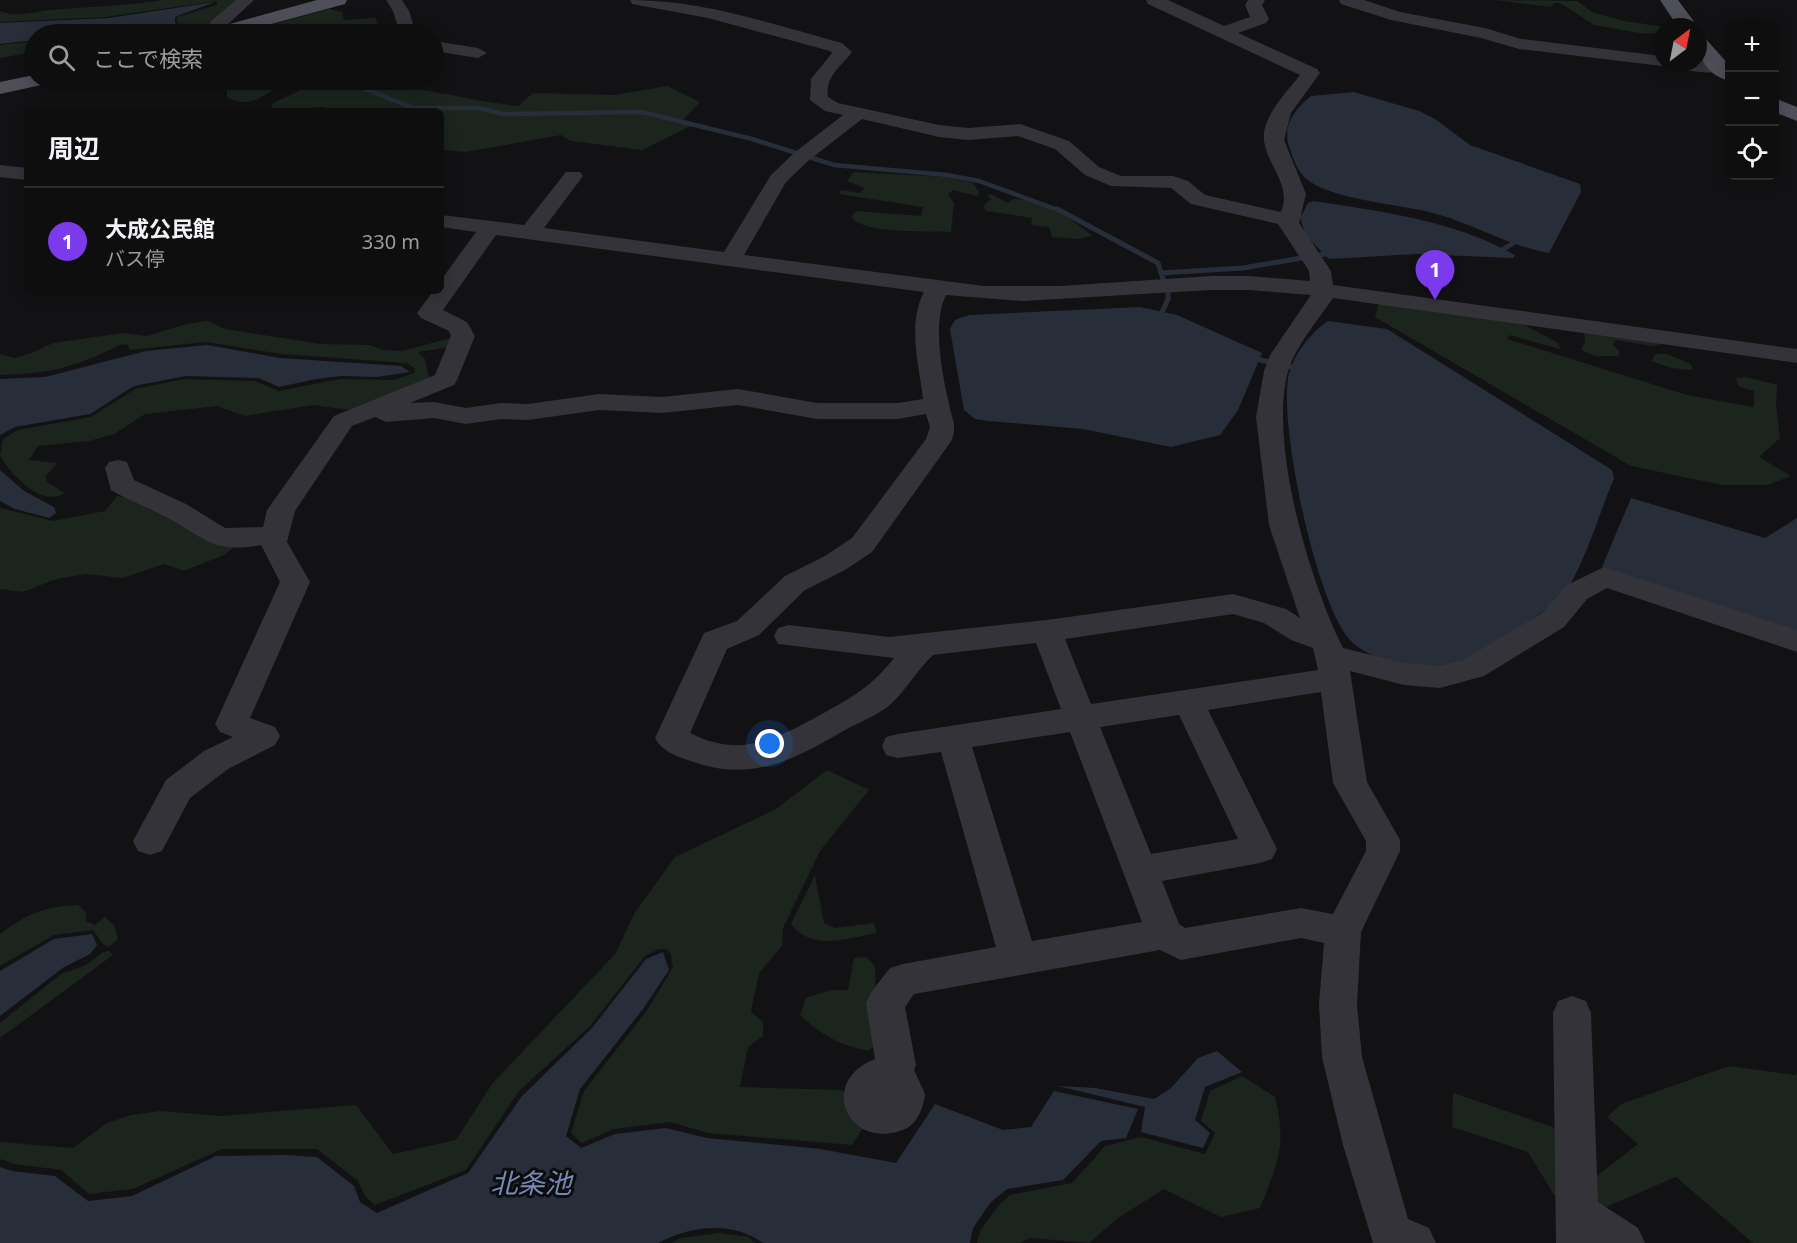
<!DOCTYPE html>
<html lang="ja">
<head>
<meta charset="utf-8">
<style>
	body { margin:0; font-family:"Noto Sans","Noto Sans JP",sans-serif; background:#1c1c1d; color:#f1f3f6 }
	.controls { position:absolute; right:18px; top:18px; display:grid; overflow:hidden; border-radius:9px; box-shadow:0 3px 15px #0003 }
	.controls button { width:54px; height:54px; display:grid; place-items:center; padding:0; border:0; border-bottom:2px solid #2e2e2f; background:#0e0e0f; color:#f1f3f6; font:30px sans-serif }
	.compass { position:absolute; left:1653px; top:18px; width:54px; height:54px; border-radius:50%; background:#0e0e0f; box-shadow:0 3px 15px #0003; rotate:32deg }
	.you { position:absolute; left:770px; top:744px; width:21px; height:21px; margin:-15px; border:4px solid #fff; border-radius:50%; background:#1a73e8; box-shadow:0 0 0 9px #1a73e833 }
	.badge { display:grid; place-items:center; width:39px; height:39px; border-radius:50%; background:#7c3aed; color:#fff; font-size:20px; font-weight:700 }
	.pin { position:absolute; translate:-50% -50px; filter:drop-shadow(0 2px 3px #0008) }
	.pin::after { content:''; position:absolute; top:32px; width:21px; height:18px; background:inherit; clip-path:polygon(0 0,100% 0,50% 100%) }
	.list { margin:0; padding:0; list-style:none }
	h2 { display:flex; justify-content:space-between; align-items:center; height:78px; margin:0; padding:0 24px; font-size:26px }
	h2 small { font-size:20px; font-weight:400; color:#9b9c9e }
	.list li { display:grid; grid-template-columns:39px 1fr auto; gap:18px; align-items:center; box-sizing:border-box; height:108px; padding:0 24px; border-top:2px solid #2e2e2f }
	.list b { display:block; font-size:22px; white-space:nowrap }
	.list p { margin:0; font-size:20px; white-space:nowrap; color:#9b9c9e }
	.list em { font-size:20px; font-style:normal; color:#9b9c9e }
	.icon { flex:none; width:33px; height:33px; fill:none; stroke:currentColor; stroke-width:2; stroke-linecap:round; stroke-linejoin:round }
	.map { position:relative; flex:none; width:1797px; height:1243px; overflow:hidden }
	.search { position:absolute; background:#0e0e0f; box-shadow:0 3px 15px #0003; left:24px; top:24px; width:420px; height:66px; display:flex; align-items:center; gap:15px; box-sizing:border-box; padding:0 21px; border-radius:33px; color:#9b9c9e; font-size:22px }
	.panel { position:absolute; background:#0e0e0f; box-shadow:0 3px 15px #0003; left:24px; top:108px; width:420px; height:186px; border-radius:9px }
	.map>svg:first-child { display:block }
	.green { fill:#1c241e }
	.water { fill:#272e39 }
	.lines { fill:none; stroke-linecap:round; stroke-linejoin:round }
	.stream-far1 { stroke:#272e39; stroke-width:4.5 }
	.stream { stroke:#272e39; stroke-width:5 }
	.minor { fill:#333339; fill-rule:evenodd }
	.major { fill:#4e4f59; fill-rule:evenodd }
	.labels { text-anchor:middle; stroke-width:6; stroke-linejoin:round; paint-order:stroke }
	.near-water-label { font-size:27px; font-style:italic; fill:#758bb5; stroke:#0d0d0f }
</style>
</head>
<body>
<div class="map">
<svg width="1797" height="1243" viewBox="0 0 1797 1243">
	<rect width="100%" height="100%" fill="#121214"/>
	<path class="green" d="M163,0h77c-21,20 -27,34 -58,34l4,-8 -9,-3v-6l40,-12v-4l-111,16 -106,5v-11c18,7 32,1 50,-1 38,-3 75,-4 113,-10z
		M1495,0l82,1 15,11 32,9 41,6h-3v7l-23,-1 -45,-8 -34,-22h-6l-3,4z
		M329,9l13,3 2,8 31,-2 7,15 -82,1 1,-4 -63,4z
		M34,41v11l-34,6v-13z
		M223,80h92l23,6 -4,-6c61,0 122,19 184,26l15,-13 82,2 52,-9 33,16 -20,21 11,3 -49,24 -71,-9 -10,-6 -95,17 -25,-2v-39h-97l-23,-4 -51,4 3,-8 26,-12v-5c-28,-5 -32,15 -53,16 -6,1 -14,-3 -19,-4v-16z
		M853,172l93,5 27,6 6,9 -2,4 -24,-6 -5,4 6,9 -3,29c-21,-1 -89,2 -100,-15l5,-6 65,5 2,-9 -84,-13 2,-4 19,3 5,-5 -18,-7z
		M991,194l17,9 5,-4c26,0 60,19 79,37l-15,3 -25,-2 -3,-10 -18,-2 1,-7 -46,-7 -3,-5 8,-7 -4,-3z
		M1379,303l140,19 39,21 2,6 -51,-14 -2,4 180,56 67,12v-16l-16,-5 -2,-8 10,-1 31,8 -1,21 4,32 -21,19 32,19 -23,9h-46l-91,-19 -256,-149z
		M207,321l18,8 95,15 50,1 13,5 19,1 52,-14 -5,10 -31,5 7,7 4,20 -80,31 -36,-5 -68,11 -28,-10 -72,8 -31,20 -25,7 -51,5 -9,14 28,3 -11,13 1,6 18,11c-24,15 -54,-18 -65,-38l3,-16 15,-9 73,-13 44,-28 49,-10 71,2 24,10 61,-12 54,1 20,-7 1,-4 -8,-6 -126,-9 -75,-12 -76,8 -3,-6 -7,1c-47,23 -68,28 -120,30v-21l15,4 17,-5 21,-10 70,-10 24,3 39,-12z
		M1584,330l85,12 -16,4 -38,-6 -2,5 7,7 -2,4h-23l-14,-6 4,-8z
		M1655,354h12l24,10 2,6 -22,-2 -19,-7z
		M117,496l30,7 87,44 -10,8 -40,16 -20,-7 -41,14 -37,-4 -30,5 -33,13 -23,-3v-81l53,13 52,-10z
		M827,770l42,20 -49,61 -37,77 -1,18 -23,27 -8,39 12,10v14l-15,11 -8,40 101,3 17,17 5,21 -11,17 -144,-12 -38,-11 -56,7 -32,14 -11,-10 13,-42 64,-82 25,-42 -2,-13 -5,-5h-7l-14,7 -54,69 -72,66 -53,79 -91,35 -10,-9 -7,-15 -41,-32h-95l-89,40 -44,5 -28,-24 -47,-6 -14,-5v-17l73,6 34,-25 24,-8 29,-4 62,5 134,-11 37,49 63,-14 36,-56 124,-131 18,-39 41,-57 101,-48z
		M815,875l9,48 11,5 39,-5 3,10c-28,5 -66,19 -86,-9z
		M78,905l8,7v9l9,4 10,-8 9,8 4,14 -9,8 -6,-3 -10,-14 -39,5 -54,31v-32c27,-20 45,-28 78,-29z
		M109,951l4,4 -113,83v-15l61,-49 25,-9 17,-13z
		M866,957l8,8 1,4 3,74 -10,8c-28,-6 -47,-16 -68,-36l6,-17 25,-8h17l6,-32z
		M1729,1066l66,9 2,-3v171h-44l-77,-66 -70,30 -52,-12 -26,-43 -76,-25 1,-34 100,34 36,55 49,-38 -31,-27 14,-13z
		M1242,1076l33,21c12,49 3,65 -15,111l-39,9 -57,-28 -46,29 -29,25 -59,-5 -10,5h-43l3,-12 18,-25 12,-11 62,-12 33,-37 36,-9 64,17 10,-21 -14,-12 9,-30z
		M719,1233l29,4 8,6h-85l10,-5z"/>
	<path class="water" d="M215,2l-40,15v6l8,4 -4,7h-145v6l-34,4v-21l109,-5z
		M1354,92l65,19 16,8 35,26 110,39 1,8 -32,61c-40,-7 -74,-28 -112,-39 -34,-10 -100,-13 -128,-33 -11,-8 -16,-22 -20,-35 -7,-21 6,-37 22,-50z
		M1314,201c69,11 139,19 201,54l-2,3 -97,-4 -87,5 -23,-23 -6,-18 8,-15z
		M1140,307l37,8 85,38 -24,57 -18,25 -49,12 -88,-18 -95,-8 -13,-2 -11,-9 -14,-81 5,-9 14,-5z
		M1328,321l59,8 225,141 2,8c-14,34 -25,72 -43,105 -6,9 -17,19 -25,26 -9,8 -79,54 -88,56 -33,6 -84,0 -108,-25 -34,-37 -70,-211 -62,-261 3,-22 23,-47 40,-58z
		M207,345l73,13 121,8 9,6 -33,5 -35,-1 -26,3 -37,8 -20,-9 -73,-2 -52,10 -44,28 -75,13 -15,8v-56l45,-2 101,-26z
		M0,470l24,21 30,16 2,6 -7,5 -34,-9 -15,-8z
		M1631,498l134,40 32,-20v116l-187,-60 -8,-7z
		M92,934l5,11 -7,9 -26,13 -64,49v-45l54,-32z
		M663,952l6,18 -26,39 -63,80 -14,47 15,12 34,-14 51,-6 41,10 113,11 76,14 39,-59 68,26 28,-3 23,-36 84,18 -12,29 -25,3 -38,39 -56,9 -16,13 -18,26 -3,15h-207c-31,-23 -73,-17 -105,0h-658v-76l12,4 43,5 33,25 44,-5 84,-40 68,-1 33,2 37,29 6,16 17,11 91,-40 54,-77 70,-68 54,-69z
		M1217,1051l25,21 -37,15 -10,33 15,13 -7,15 -62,-16 4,-25 -87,-21 37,2 59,11 17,-11 27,-30z"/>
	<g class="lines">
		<path class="stream-far1" d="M324,80l39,8 50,20h65l26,6 138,-2 110,27 82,26 113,10 32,6 82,30"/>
		<path class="stream" d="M1057,209l101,54 6,19
			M1499,252l19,-12
			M1161,273l82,-5 88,-15
			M1159,319l9,-20v-8
			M1252,358l48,11"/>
		<path class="minor" d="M236,0h18l-29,27 -4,7h-16l6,-13z
			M386,0h16l7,11 7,23h-16l-7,-23z
			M630,0c73,0 142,24 212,43l10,9c-11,15 -27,24 -24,45l10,6 101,22 29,3 52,-4 49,17 30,26 22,9h52l15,5 17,14 76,17c11,-27 -13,-45 -17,-71 -3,-24 23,-49 36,-66l-152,-71 -2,-4h22l56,26 26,-9 -5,-12 3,-5h17l-3,5 7,14 -3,4 -28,10 79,36 3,4 -29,40 -7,27 22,54 -7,29 32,48 2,14 464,64v14l-464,-65c-15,22 -35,45 -44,70 -22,71 21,215 54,280l61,15 36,3 23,-6 79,-47 25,-28 37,-18 193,63v22l-190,-64 -20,11 -23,28 -80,49 -44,12 -36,-3 -54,-14 17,111 33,58v11l-39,81 -4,72 5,53 46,162 21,9 7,15h-63l-30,-98 -21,-88 -3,-53 5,-61 -23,-5 -120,22 -21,-10 -246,44 -9,13 11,58 -2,5 11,24c-1,13 -8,30 -20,35 -56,24 -89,-47 -30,-70l-9,-56 6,-12 18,-23 13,-4 93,-17 -55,-195 -43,6 -12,-3 -4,-9 4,-9 12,-3 163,-25 -25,-66 -103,12c-16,15 -26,34 -42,49 -13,11 -29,17 -44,25 -50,29 -92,53 -150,34 -16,-5 -34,-10 -42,-25l49,-105 33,-12 48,-45 40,-20 27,-18 74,-99 4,-12 -4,-13 -28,5h-81l-79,-14 -76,8 -63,-3 -71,10 -27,-1 -35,5 -32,-6 -48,4 -11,-5 -23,9 -57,85 -8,31 23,40 -60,136 25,9 5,9 -5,9 -47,24 -38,29 -28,53 -12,4 -12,-4 -5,-10 33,-61 38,-29 29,-14 -13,-5 -5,-8 65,-142 -19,-37c-52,10 -59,-11 -99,-30 -17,-9 -35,-15 -51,-25l-6,-22 4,-6 9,-2 9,2 7,18 52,24 39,24 38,-1 4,-17 67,-94 101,-41 16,-39 -2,-5 -28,-13 -4,-5 16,-22h8v-11l35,-48 -35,-5v-12l83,10 42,-53h14l3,4 -39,52 180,24 47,-77 23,-22 49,-38 -18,-4 -15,-11 1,-21 21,-26 -2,-2 -122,-33 -76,-14zM862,119l77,18 29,3 50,-4 37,13 30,26 26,11 60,2 20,16 87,20 31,47 1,10 -61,-5h-38l-151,10h-76l-240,-31 42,-73 22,-21zM496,235l428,57c-17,33 -5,72 -1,107l-25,4h-81l-79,-14 -76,8 -63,-3 -71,10 -27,-1 -35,5 -32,-6 -24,1 44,-18 3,-5 18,-44 -8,-14 -24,-12zM1211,290h38l62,5 -41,60 -6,16 -8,46 13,108 31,93 -14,-9 -53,-15 -186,26 -158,17 -100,-12 -11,3 -4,8 4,8 116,14c-23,29 -40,38 -72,56 -46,25 -81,45 -132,19l37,-84 32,-14 46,-45 40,-20 27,-18 80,-112c5,-17 0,-20 -3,-36 -7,-30 -17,-82 -3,-109l76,6zM1233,614l31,9 27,17 22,8 5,22 -227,34 -26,-65zM1321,692l12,91 33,58v10l-33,63 -32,-6 -116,20 -6,-4 -17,-43 98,-18 12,-4 5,-10 -69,-139zM1179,715l59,124 -87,15 -51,-127zM1070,732l72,190 -110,19 -60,-194z
			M1339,0h25l36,12 85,16 36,11 141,17v7h36v-3l27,4 3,4c-6,9 -51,3 -59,-4l-7,2 -143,-17 -38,-11 -90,-18 -50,-16z
			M434,41l44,7 9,5 -9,5 -44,-7z
			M0,165l27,3v12l-27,-3z
			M1572,996l14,5 5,12 7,189 40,26 7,15h-89l-3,-230 5,-12z"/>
		<path class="major" d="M317,0h30l-2,4 -110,30h-30l3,-4z
			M1660,0h18l20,27h-20z
			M1698,36l7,2 25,28v15c-24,-6 -32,-23 -32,-45z
			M34,75v5h15l-3,4 -46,10v-12z
			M1774,98l23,9v14l-23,-9z"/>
	</g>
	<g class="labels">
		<g class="near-water-label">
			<text x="531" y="1193">北条池</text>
		</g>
	</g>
</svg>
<div class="controls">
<button>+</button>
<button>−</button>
<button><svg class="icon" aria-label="locate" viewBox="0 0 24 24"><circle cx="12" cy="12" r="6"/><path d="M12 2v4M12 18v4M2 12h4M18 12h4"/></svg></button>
</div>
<svg class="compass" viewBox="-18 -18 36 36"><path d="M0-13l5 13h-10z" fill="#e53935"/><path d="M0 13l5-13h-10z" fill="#9b9c9e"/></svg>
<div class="you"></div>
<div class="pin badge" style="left:1435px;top:300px">1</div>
<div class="search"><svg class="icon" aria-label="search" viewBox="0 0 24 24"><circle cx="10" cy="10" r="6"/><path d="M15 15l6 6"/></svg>ここで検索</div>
<section class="panel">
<h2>周辺<small></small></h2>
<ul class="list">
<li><span class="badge">1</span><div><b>大成公民館</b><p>バス停</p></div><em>330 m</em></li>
</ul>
</section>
</div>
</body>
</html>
